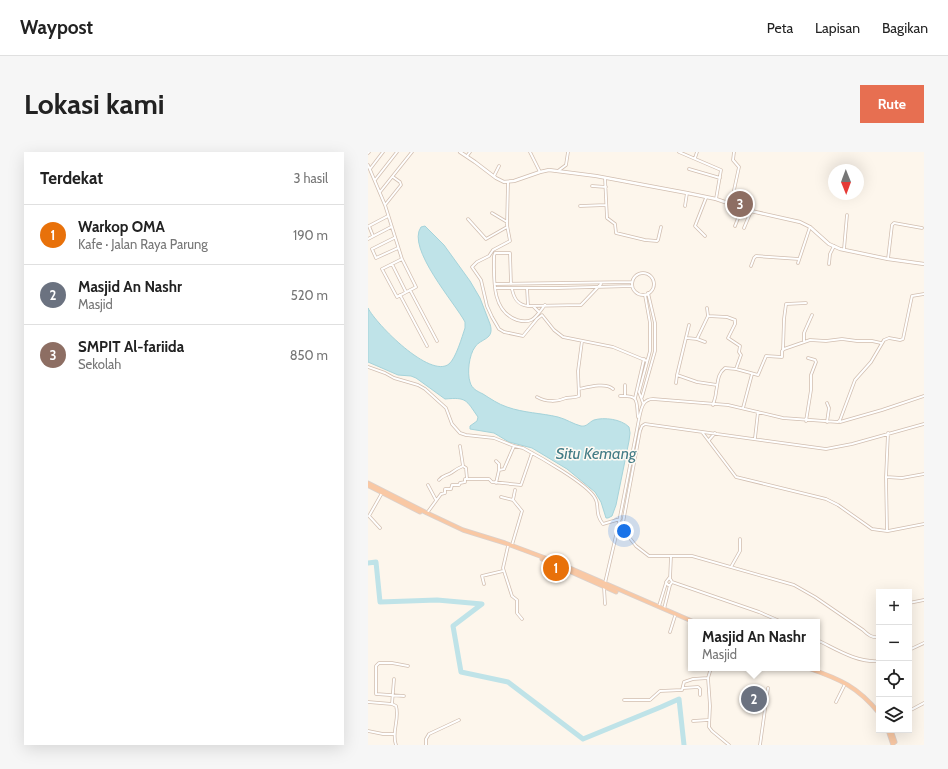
<!DOCTYPE html>
<html lang="id">
<head>
<meta charset="utf-8">
<style>
	body { margin:0; font-family:Cabin,sans-serif; background:#f6f6f6; color:#222 }
	.controls { position:absolute; right:12px; bottom:12px; display:grid; overflow:hidden; border-radius:0px; box-shadow:0 4px 16px #0002 }
	.controls button { width:36px; height:36px; display:grid; place-items:center; padding:0; border:0; border-bottom:1px solid #e0e0e0; background:#fff; color:#222; font:20px sans-serif }
	.compass { position:absolute; left:460px; top:12px; width:36px; height:36px; border-radius:50%; background:#fff; box-shadow:0 4px 16px #0002; rotate:179deg }
	.you { position:absolute; left:256px; top:379px; width:14px; height:14px; margin:-10px; border:3px solid #fff; border-radius:50%; background:#1a73e8; box-shadow:0 0 0 6px #1a73e833 }
	.badge { display:grid; place-items:center; width:26px; height:26px; border-radius:50%; background:#e76f51; color:#fff; font-size:13px; font-weight:700 }
	.pin { position:absolute; translate:-50% -50%; border:2px solid #fff; box-shadow:0 1px 4px #0006 }
	.popup { position:absolute; left:320px; top:467px; width:132px; height:52px; box-sizing:border-box; display:grid; place-content:center; border-radius:0px; background:#fff; filter:drop-shadow(0 1px 3px #0005); font-size:13px; white-space:nowrap; color:#767676 }
	.popup b { font-size:15px; color:#222 }
	.popup::after { content:''; position:absolute; left:50%; top:100%; margin-left:-8px; border:8px solid transparent; border-top-color:#fff }
	.list { margin:0; padding:0; list-style:none }
	h2 { display:flex; justify-content:space-between; align-items:center; height:52px; margin:0; padding:0 16px; font-size:17px }
	h2 small { font-size:13px; font-weight:400; color:#767676 }
	.list li { display:grid; grid-template-columns:26px 1fr auto; gap:12px; align-items:center; box-sizing:border-box; height:60px; padding:0 16px; border-top:1px solid #e0e0e0 }
	.list b { display:block; font-size:15px; white-space:nowrap }
	.list p { margin:0; font-size:13px; white-space:nowrap; color:#767676 }
	.list em { font-size:13px; font-style:normal; color:#767676 }
	.icon { flex:none; width:22px; height:22px; fill:none; stroke:currentColor; stroke-width:2; stroke-linecap:round; stroke-linejoin:round }
	.map { position:relative; flex:none; width:556px; height:593px; overflow:hidden; border-radius:0px }
	header { display:flex; align-items:center; gap:24px; box-sizing:border-box; height:56px; padding:0 20px; background:#fff; border-bottom:1px solid #e0e0e0 }
	header strong { font-size:19px }
	nav { display:flex; gap:22px; margin-inline-start:auto; font-size:14px }
	.intro { display:flex; align-items:center; justify-content:space-between; box-sizing:border-box; height:96px; padding:0 24px }
	h1 { margin:0; font-size:28px }
	.button { padding:10px 18px; border-radius:0px; background:#e76f51; color:#fff; font-size:14px; font-weight:700 }
	main { display:flex; gap:24px; padding:0 24px }
	aside { flex:1; background:#fff; border-radius:0px; box-shadow:0 4px 16px #0002 }
	.map>svg:first-child { display:block }
	.water { fill:#bfe3e8; stroke:#a5d3da }
	.lines { fill:none; stroke-linecap:round; stroke-linejoin:round }
	.river { stroke:#bfe3e8; stroke-width:5 }
	.minor-casing { stroke:#d1beb0; stroke-width:3.5 }
	.tertiary-casing { stroke:#d1beb0; stroke-width:4 }
	.trunk-casing { stroke:#dad1cd; stroke-width:5 }
	.minor { stroke:#fff; stroke-width:2 }
	.tertiary { stroke:#fff; stroke-width:2.5 }
	.trunk { stroke:#f9c8a4; stroke-width:3.5 }
	.labels { text-anchor:middle; stroke-width:3; stroke-linejoin:round; paint-order:stroke }
	.water-label { font-size:16px; font-style:italic; fill:#437c86; stroke:#fffaf3 }
</style>
</head>
<body>
<header>
<strong>Waypost</strong>
<nav><a>Peta</a><a>Lapisan</a><a>Bagikan</a></nav>
</header>
<div class="intro"><h1>Lokasi kami</h1><a class="button">Rute</a></div>
<main>
<aside>
<h2>Terdekat<small>3 hasil</small></h2>
<ul class="list">
<li><span class="badge" style="background:#e8710a">1</span><div><b>Warkop OMA</b><p>Kafe · Jalan Raya Parung</p></div><em>190 m</em></li>
<li><span class="badge" style="background:#6b7280">2</span><div><b>Masjid An Nashr</b><p>Masjid</p></div><em>520 m</em></li>
<li><span class="badge" style="background:#8d6e63">3</span><div><b>SMPIT Al-fariida</b><p>Sekolah</p></div><em>850 m</em></li>
</ul>
</aside>
<div class="map">
<svg width="556" height="593" viewBox="0 0 556 593">
	<rect width="100%" height="100%" fill="#fdf6ec"/>
	<path class="water" d="M57,74l19,19 26,36 10,17 10,26c5,16 -9,14 -15,23 -6,8 -8,26 -5,35 2,7 7,9 13,12 8,5 15,10 24,13 17,6 34,6 51,10 8,2 15,7 23,9 6,1 8,-4 13,-6 10,-3 27,-1 35,7l1,6 -1,8 -13,64 -4,11 -4,2h-2l-5,-16 -6,-10 -28,-23 -35,-21 -23,-6 -15,-9 -24,-4v-3l7,-5 1,-4c-12,-17 -11,-20 -33,-18l-29,-21 -5,-2 -13,-1 -30,-13v-54c8,16 62,71 81,56 7,-6 13,-27 16,-36v-6c-10,-19 -59,-74 -44,-95z"/>
	<g class="lines">
		<path class="river" d="M0,411l8,-1 4,40 57,-2 45,4 -29,22 8,46 47,10 75,57 78,-32 18,-8 5,46"/>
		<defs>
			<path id="minor" d="M162,0l10,20
				M311,0l42,18 -5,29
				M0,1l1,-1
				M99,4l3,-4
				M327,6l2,-6
				M0,13l17,40 17,54 14,28 -19,10 -15,-28 20,-10
				M2,17l13,-17
				M321,17l31,9
				M190,19l8,-6 2,-13
				M126,24l5,-10
				M237,26l2,40 8,6 1,9 29,7 12,1 1,-1 3,-13
				M7,28l22,-28
				M140,30l-1,43 3,16 -17,9 -4,6 -12,6 -5,5 9,13 6,26 5,11 7,12 5,3 19,4 14,-17 5,-4 12,15 9,7 50,10 34,14
				M224,34l14,1
				M12,40l32,-40
				M363,52l8,-37 -6,-7 1,-8
				M17,53l16,-20 -1,-3 -7,-5
				M212,54l26,-1
				M317,54l2,-13
				M124,61l15,9
				M100,67l18,20 21,-12
				M367,74l7,-18
				M376,76l7,-17
				M5,84l-4,-10 19,-10
				M337,84l-10,-10 11,-28
				M26,86l-22,11 4,9 22,-10
				M0,87l23,-12
				M476,97l3,-34
				M520,107l4,-34 2,-2 28,5
				M430,111l12,-36
				M24,112l14,28
				M461,112l1,-10 4,-8
				M383,114l3,-8 2,-2 43,3
				M264 132a11 11 0 1 1 22 0a11 11 0 1 1-22 0Z
				M127,132l137,-2
				M143,132l-1,-31h-15l-1,3c0,22 -3,55 23,64 16,5 19,-4 28,-15
				M127,136h62l75,-2
				M159,136l1,18 53,-1 20,-21
				M144,137c2,10 6,16 16,17
				M42,138l27,51
				M32,143l27,51
				M165,154l6,6
				M339,156l1,8
				M321,173l-12,50 20,7 20,3
				M319,186l10,1 8,3
				M329,187l11,-23 19,1 8,3v4l-7,14 12,8 -1,6 2,3 -5,14
				M436,189v-8l8,-18
				M415,198l1,-31 2,-15 20,-1
				M0,215l17,6 9,5 24,7 7,4 21,19 6,16 8,9 6,2 28,3 20,8 9,2c15,8 65,36 72,50 5,8 -1,15 8,26l17,-5
				M308,231l1,-8
				M211,237c9,-2 27,-7 34,0
				M257,243v-10
				M252,244c20,-1 16,5 18,21
				M169,245c9,5 20,5 29,1 4,-1 9,0 13,-2l-1,-25 4,-30
				M274,245l13,-46v-28l-7,-30
				M267,246l9,-39
				M275,251l-4,-11 11,-41v-28l-5,-28
				M345,253c1,-4 3,-9 3,-13 2,-9 1,-18 9,-24l11,1 22,6 8,-19 16,1v-6l2,-2 26,-9 16,1 16,-2 15,2h15l9,2
				M375,256l9,-34
				M438,269l5,-31v-15l5,-13 -1,-2 -7,-2
				M459,270l2,-14 -2,-5
				M472,270l42,-12 42,-14
				M334,280l34,45 90,22 12,6 34,24 15,2 -1,-54 16,1 22,-4
				M387,286l3,-26
				M341,288l6,-7
				M92,294l3,20 3,2 1,11
				M128,309l3,3v6
				M518,325l2,-44
				M71,328c4,-5 7,-4 12,-7 4,-3 7,-5 12,-7
				M128,331l3,-13 5,-1 10,-23
				M60,333l8,15
				M133,345l12,3
				M59,361l14,-19 4,-1v-4h6l1,-4h7l1,-2 5,-1v-3h24l3,3 29,3 11,-32
				M12,376l-11,-12 13,-23
				M520,379l36,-7
				M144,393l10,-34 -9,-11 2,-10
				M140,394l-5,22 9,28 5,4v13l5,6
				M363,415l9,-16v-12
				M302,427l1,-23
				M304,430l87,30 23,10
				M237,431l13,-56 21,-108c2,-9 3,-20 14,-20l75,6 55,13 55,4 2,-2 15,-40 16,-18 13,-22 5,-2 11,2 3,-1 9,-43 12,-2
				M116,432l-2,-8 21,-5
				M236,435l1,17
				M541,451l15,-3
				M291,454l7,-23
				M296,457l6,-24 2,-3 -1,-2 -2,-2 -3,4 2,3h2
				M302,480l5,-16
				M511,485c-7,1 -11,-2 -16,-7l-48,-33 -21,-12 -102,-29h-43l-13,-10 -14,-18 18,-97 2,-5 3,-2 181,25 26,-5 72,-20
				M449,488c19,9 40,23 62,21
				M541,498l15,-7
				M343,516l-3,10 2,28 -1,21 3,4 17,14
				M315,536l15,-1 2,2v6
				M36,544l-28,-2v-28l3,-3h13l16,3
				M256,548h26l10,-9 22,-1 2,-8 9,-3 15,-1
				M0,550l24,2 4,2c4,13 -5,26 0,39
				M468,550l9,-18
				M24,552l2,-25
				M541,559l15,-8
				M325,569l15,-1
				M0,579l15,3h11
				M58,593v-6l3,-5 30,-14
				M392,593l8,-57"/>
			<path id="tertiary" d="M92,0l15,10 21,16 8,4 10,-1 26,-9 9,-2 47,6 91,17 29,6 35,12 49,11 10,5 19,17 11,5 48,10 36,5"/>
			<path id="trunk" d="M0,331l59,30 36,17 42,13 51,19 138,60
				M1,334l51,26
				M174,407l74,33
				M440,516c32,11 50,19 71,45
				M520,578l5,15
				M523,578l4,12"/>
		</defs>
		<use href="#minor" class="minor-casing"/>
		<use href="#tertiary" class="tertiary-casing"/>
		<use href="#trunk" class="trunk-casing"/>
		<use href="#minor" class="minor"/>
		<use href="#tertiary" class="tertiary"/>
		<use href="#trunk" class="trunk"/>
	</g>
	<g class="labels">
		<g class="water-label">
			<text x="228" y="307">Situ Kemang</text>
		</g>
	</g>
</svg>
<div class="controls">
<button>+</button>
<button>−</button>
<button><svg class="icon" aria-label="locate" viewBox="0 0 24 24"><circle cx="12" cy="12" r="6"/><path d="M12 2v4M12 18v4M2 12h4M18 12h4"/></svg></button>
<button><svg class="icon" aria-label="layers" viewBox="0 0 24 24"><path d="M12 4l9 5-9 5-9-5zM3 14l9 5 9-5"/></svg></button>
</div>
<svg class="compass" viewBox="-18 -18 36 36"><path d="M0-13l5 13h-10z" fill="#e53935"/><path d="M0 13l5-13h-10z" fill="#767676"/></svg>
<div class="you"></div>
<div class="pin badge" style="left:188px;top:416px;background:#e8710a">1</div>
<div class="pin badge" style="left:386px;top:547px;background:#6b7280">2</div>
<div class="popup"><b>Masjid An Nashr</b>Masjid</div>
<div class="pin badge" style="left:372px;top:52px;background:#8d6e63">3</div>
</div>
</main>
</body>
</html>
